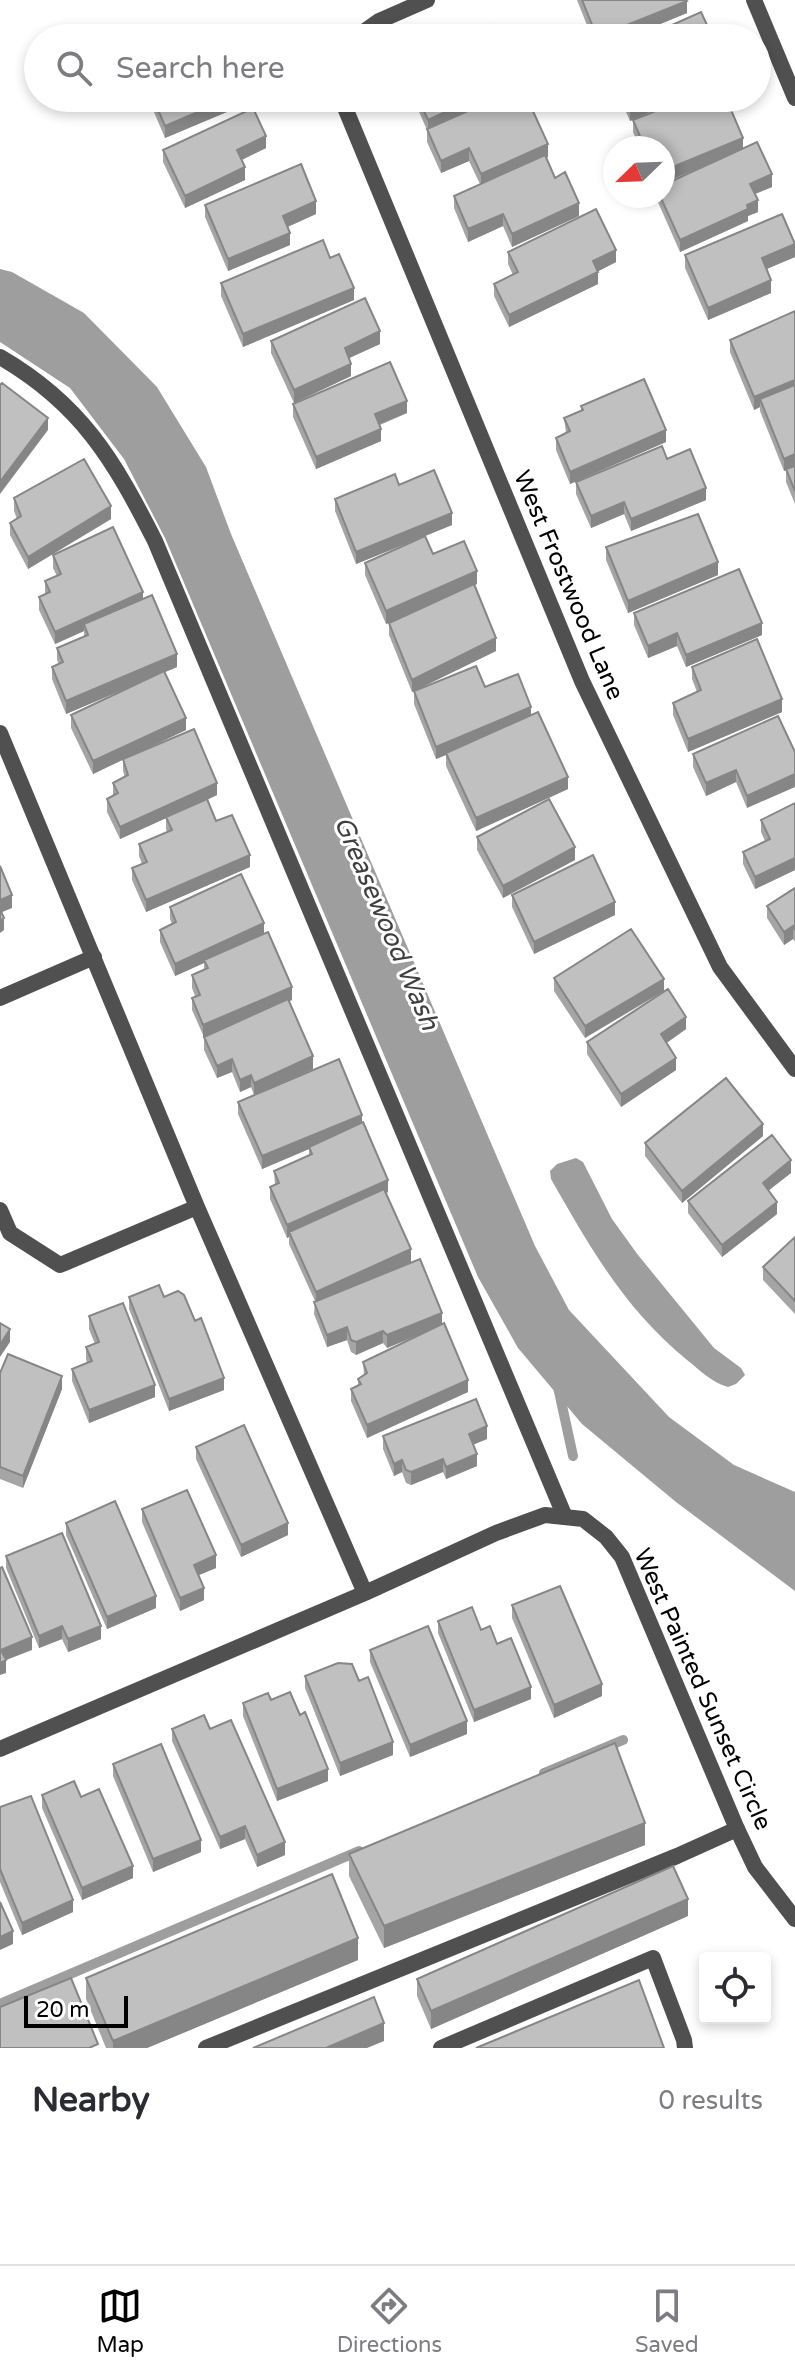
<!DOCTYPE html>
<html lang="en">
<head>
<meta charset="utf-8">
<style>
	body { margin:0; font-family:"Varela Round",sans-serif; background:#f2f2f3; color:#2b2b33 }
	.controls { position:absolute; right:24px; bottom:24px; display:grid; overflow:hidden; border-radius:8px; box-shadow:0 4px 12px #0003 }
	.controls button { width:72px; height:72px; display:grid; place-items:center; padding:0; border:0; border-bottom:2px solid #e1e1e2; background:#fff; color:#2b2b33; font:40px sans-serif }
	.compass { position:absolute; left:603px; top:136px; width:72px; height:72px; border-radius:50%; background:#fff; box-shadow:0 4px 12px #0003; rotate:247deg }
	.scale { position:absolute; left:24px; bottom:20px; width:104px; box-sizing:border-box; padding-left:8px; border:4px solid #000; border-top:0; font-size:22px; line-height:28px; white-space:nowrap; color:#000; -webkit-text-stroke:6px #fff; paint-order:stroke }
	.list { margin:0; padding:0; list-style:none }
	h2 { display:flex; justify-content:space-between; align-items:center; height:104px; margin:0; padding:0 32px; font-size:34px }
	h2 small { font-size:26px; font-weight:400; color:#7c7c81 }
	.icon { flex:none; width:44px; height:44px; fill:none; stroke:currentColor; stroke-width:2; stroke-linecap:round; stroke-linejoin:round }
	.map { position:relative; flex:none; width:795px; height:2048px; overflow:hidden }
	.search { position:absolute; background:#fff; box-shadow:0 4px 12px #0003; left:24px; right:24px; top:24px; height:88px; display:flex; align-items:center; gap:20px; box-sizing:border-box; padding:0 28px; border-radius:44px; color:#7c7c81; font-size:30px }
	.sheet { height:216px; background:#fff }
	nav { display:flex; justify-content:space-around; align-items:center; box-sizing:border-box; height:112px; border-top:2px solid #e1e1e2; background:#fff; font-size:22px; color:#7c7c81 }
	nav a { display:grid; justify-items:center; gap:4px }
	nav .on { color:#000 }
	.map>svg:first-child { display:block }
	.water { fill:#9e9e9e }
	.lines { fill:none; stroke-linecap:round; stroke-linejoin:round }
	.stream { stroke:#9e9e9e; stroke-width:10 }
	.service { stroke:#505050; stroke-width:16 }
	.minor { stroke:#505050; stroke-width:16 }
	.wall { fill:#a5a5a5 }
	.shaded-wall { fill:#868686 }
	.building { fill:#c0c0c0; stroke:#868686; stroke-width:2 }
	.labels { text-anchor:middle; stroke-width:6; stroke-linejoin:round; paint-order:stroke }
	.street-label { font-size:24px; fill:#000; stroke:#fff }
	.water-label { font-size:26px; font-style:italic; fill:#3f3f3f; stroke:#fff }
</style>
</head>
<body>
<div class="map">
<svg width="795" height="2048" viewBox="0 0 795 2048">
	<rect width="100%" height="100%" fill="#fff"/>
	<path class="water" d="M0,269l12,3 72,41 73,74 49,80 25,67 304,712 34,64 100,107 65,48 61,27v99l-119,-89 -94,-78 -64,-76 -40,-71 -313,-739 -41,-79 -54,-71 -70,-46z
		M576,1158l7,4 29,57 26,36 76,93 27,20 4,7 -9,9 -8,3c-16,-4 -28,-17 -41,-27 -63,-52 -96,-111 -136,-181l-1,-8 7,-7z"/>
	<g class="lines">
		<path class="stream" d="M558,1387l15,69
			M544,1773l79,-33
			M0,2004l359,-153"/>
		<path class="service" d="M0,357c81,47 114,103 155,184l410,976
			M206,2048l471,-192 60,-27
			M441,2048l212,-90 31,82 1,8"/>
		<path class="minor" d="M754,0l41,98
			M355,38l24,-17 48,-21
			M341,98l241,583 138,286 75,102
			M0,733l197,474 168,386 -365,156
			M0,998l94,-41
			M0,1210l10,23 50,32 137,-58
			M365,1593l131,-60 49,-18 38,4 23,18 16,20 115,272 18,38 40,52"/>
	</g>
	<path class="wall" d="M577,0h109l1,13 -61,25h-34z
		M148,98h93v8l-76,32z
		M413,98h114l21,59 -2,1 9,20 24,38 -67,31 -9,-21 -35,16 -14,-34v-12l26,-12 -11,-23 -28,12 -14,-31v-12z
		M620,98h60l-50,23z
		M633,120l110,28 29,39 -17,7 3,18 -10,4v5l-68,31 -23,-52v-4h6l38,-29 -38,16v-35h-23l-7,-16z
		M266,148l-24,12 3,20 -60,28 -22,-46v-12z
		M205,205l111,9 -29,13 3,18 -62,26 -23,-54z
		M795,244v13l-29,12 5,24 -63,27 -23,-52v-13z
		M508,252l108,10 -18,9v13l-89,43 -15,-31v-12l19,-9 -5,-11z
		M330,258l24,42 -111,47 -22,-51v-13z
		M795,311v193l-9,-22v-12l-2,1 -24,-60v-4l-6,3 -24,-58v-12z
		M271,341l109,3 -31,14 2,18 -57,27 -23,-50z
		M293,404l114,9 -27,12 1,16 -65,28 -23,-52z
		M581,406l85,36 -96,42 -14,-34v-12l10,-5 -2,-15 17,-7z
		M576,482l130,18 -75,31 -7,-17 -33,14 -15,-34z
		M399,485l53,40 -27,11 8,18 44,30 -3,1 22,66 -82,40 71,-4 46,28 37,74 -92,42 -30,-65v-11l-10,4 -22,-55v-13l-2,1 -23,-57v-12l-3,1 -21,-49v-12l58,-26 -67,27 -21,-53v-12z
		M14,498l97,21 -83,50 -18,-34v-12l7,-4 -3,-8z
		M606,547l112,28 -90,38 -22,-53z
		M53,555l90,44 34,68 -12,5 21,58 -50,24 81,41 -10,5 9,21 34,46 -104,45 -14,-32v-12l10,-4 -3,-8v-12l28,-12 -1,-3v-11l-46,21 -13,-27v-13l6,-3v-13l12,-6 -2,-6v-12l-30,15 -22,-46v-13l79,-37 -84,36 -14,-35v-12l7,-3 -2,-4v-12l27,-11v-6l-29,13 -16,-34v-13l6,-3v-13l12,-5 -4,-8z
		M634,613l128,22 -76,32 -9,-21 -29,12 -14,-33z
		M692,667l90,45 -94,40 -15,-37v-12l24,-11 -5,-13z
		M778,716l-31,92 -11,-26 -30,14 -13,-29v-13z
		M795,803v67l-40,19 -12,-25v-12l22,-11 -4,-9v-12z
		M477,837l98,23 -72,38 -26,-48z
		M795,888v54l-2,-3 -9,6 -17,-27v-12z
		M512,895l103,20 -81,39 -22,-47z
		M170,907l94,27 28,66 -3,1 24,68 -41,18 90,35 26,70 -2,1 25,69 -16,7 47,55 26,68 -101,46 -16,-37v-12l7,-3v-7l6,-4 -1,-13 65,-31 -41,17 -4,-5 -27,12 -5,-3 -4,-12 -20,7 -13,-33 1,-13 -26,-57v-7l-2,1 -17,-39v-12l5,-2 -1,-14 35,-15v-7l-47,20 -24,-55v-12l16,-7 -3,-8 -11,5 -8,-20 -15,6 -13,-28v-13l-12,-27v-12l3,-2 -3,-8v-13l12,-5v-7l-29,13 -15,-34v-12l12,-6 -2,-5z
		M631,929l-46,109 -31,-47v-13z
		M686,1029l-20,14 10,27 -55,37 -34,-53v-12z
		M763,1136l-81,67 -37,-47v-13z
		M791,1173l-23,17 9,24 -55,43 -34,-44v-12z
		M795,1237v77l-32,-34v-13z
		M129,1297h35l31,24 29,69 -55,21 -40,-102z
		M89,1316l66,81 -66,26 -17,-42v-12l15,-6 -1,-4v-12l9,-3 -6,-15z
		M0,1373l62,16 -39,99 -23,-9z
		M383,1436l104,3 -14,6 4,21 -31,13 -3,-7 -32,13 -5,-2 -4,-11 -8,4 -11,-27z
		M196,1447l92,88 -47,22 -45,-98z
		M142,1509l74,59 -17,7 5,25 -24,11 -38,-89z
		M66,1523l90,85 -49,21 -41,-94z
		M6,1556l95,83 -33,13 -6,-13 -23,9 -33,-80z
		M512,1605l90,91 -48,22 -42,-100z
		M438,1621l43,9 16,14 34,55 -57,23 -36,-89z
		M370,1650l97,84 -57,23 -40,-95z
		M305,1676l54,5 34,74 -53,21 -35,-88z
		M271,1700l57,81 -51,20 -34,-85v-13z
		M172,1729h38l75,126 -28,12 -12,-28 -25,10 -48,-108z
		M113,1764l88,88 -48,20 -40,-96z
		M42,1795l39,2 52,81 -51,22 -40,-92z
		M0,1807l73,105 -51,23 -22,-53z
		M645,1845l-261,103 -35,-72v-22z
		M688,1916l-257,113 -14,-33v-17z
		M358,1960l-211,88h-41l-20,-49v-21z"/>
	<path class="shaded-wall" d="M687,1v12l-61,25h-29z
		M231,98h10v8l-76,32v-12z
		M475,98h27l-74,34v-12z
		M653,98h27l-50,23v-13z
		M266,136v12l-29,14v-12z
		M743,138v12l-80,33v-12z
		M548,144v13l-67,30v-13z
		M469,148v13l-28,12v-12z
		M245,167v13l-60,28v-12z
		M772,174v13l-22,9v-12z
		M758,200v12l-10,4v5l-68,31v-12z
		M316,201v13l-33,15v-13z
		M579,203v13l-67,31v-13z
		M503,214v12l-35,16v-13z
		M290,233v12l-62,26v-12z
		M795,244v13l-33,14v-13z
		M616,250v12l-23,12v-13z
		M598,272v12l-89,43v-12z
		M771,280v13l-63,27v-12z
		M354,288v12l-111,47v-13z
		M380,331v13l-35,16v-12z
		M351,364v12l-57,27v-13z
		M795,380v12l-35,7v8l-6,3v-13z
		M407,401v12l-32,13v-12z
		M48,418v12l-48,64v-12z
		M381,429v12l-65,28v-12z
		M666,430v12l-96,42v-12z
		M795,454v13l-11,4v-12z
		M706,488v12l-75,31v-12z
		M624,502v12l-33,14v-12z
		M111,506v13l-83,50v-12z
		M452,513v12l-96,39v-12z
		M718,562v13l-90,38v-12z
		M477,571v13l-91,40v-13z
		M143,592v12l-59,20v7l-29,13v-12z
		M762,623v12l-76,32v-12z
		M677,633v13l-29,12v-12z
		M496,638v13l-84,41v-12z
		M177,654v13l-111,47v-13z
		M782,699v13l-94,40v-13z
		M531,707v13l-95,39v-12z
		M186,718v12l-93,44v-13z
		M736,770v12l-30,14v-13z
		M795,774v13l-48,21v-12z
		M568,777v12l-92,42v-13z
		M217,783v12l-97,44v-12z
		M575,847v13l-72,38v-12z
		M250,855v12l-104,45v-12z
		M795,858v12l-40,19v-12z
		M12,895v13l-12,5v-13z
		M615,902v13l-81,39v-12z
		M4,918v12l-4,3v-12z
		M264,923v13l-60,24v3l-29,13v-12z
		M793,926v13l-9,6v-13z
		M664,979v12l-79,47v-12z
		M292,987v13l-89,38v-13z
		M686,1017v12l-25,18v-13z
		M313,1056v13l-59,27v-13z
		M676,1058v12l-55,37v-13z
		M232,1059v13l-15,6v-12z
		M251,1075v12l-11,5v-12z
		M362,1115v12l-53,20v2l-47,20v-13z
		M763,1124v12l-81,67v-12z
		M791,1160v13l-28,22v-12z
		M388,1180v12l-98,44 -1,-4v5l-2,1v-13z
		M777,1202v12l-55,43v-12z
		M411,1249v13l-95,42v-12z
		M442,1313v12l-55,23v-13z
		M347,1327v13l-20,7v-12z
		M10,1329v13l-10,15v-12z
		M383,1331v12l-27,12v-13z
		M62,1376v13l-39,99v-12z
		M224,1378v12l-55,21v-12z
		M468,1380v12l-101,46v-13z
		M155,1385v12l-66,26v-13z
		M487,1426v13l-18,7v-12z
		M477,1454v12l-31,13v-12z
		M443,1459v13l-32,13v-13z
		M402,1460v12l-8,4v-12z
		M288,1523v12l-47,22v-12z
		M216,1555v13l-22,9v-12z
		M204,1588v12l-24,11v-13z
		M156,1596v12l-49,21v-12z
		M62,1626v13l-23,9v-12z
		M101,1626v13l-33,13v-13z
		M32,1637v13l-31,12v-12z
		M6,1660v13l-6,2v-12z
		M602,1684v12l-48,22v-13z
		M531,1687v12l-57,23v-12z
		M467,1721v13l-57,23v-12z
		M393,1742v13l-53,21v-13z
		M328,1769v12l-51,20v-12z
		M645,1823v22l-261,103v-22z
		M245,1826v13l-25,10v-12z
		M201,1840v12l-48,20v-13z
		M285,1842v13l-28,12v-12z
		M133,1866v12l-51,22v-12z
		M688,1899v17l-257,113v-18z
		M73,1900v12l-51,23v-12z
		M13,1931v13l-13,6v-13z
		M358,1938v22l-211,88h-34v-7z
		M384,2023v18l-17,7h-41z"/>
	<path class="building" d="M582,0h104l1,1 -90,36z
		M701,12l12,26h-70z
		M490,25l6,13h-33z
		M153,98h78l-66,28z
		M418,98h57l-47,22z
		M497,98h30l21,46 -67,30 -12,-26 -28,13 -14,-32z
		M626,98h27l-23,10z
		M687,98h39l17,40 -80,33v-23h-18l-12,-28z
		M253,108l13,28 -29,14 8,17 -60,29 -22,-46z
		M757,142l15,32 -22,10 8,16 -11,5 1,4 -68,31 -20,-44h3v-11z
		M545,155l10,23 10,-6 14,31 -67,31 -9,-20 -35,15 -14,-33z
		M301,164l15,37 -33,15 7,17 -62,26 -23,-54z
		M596,209l20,41 -23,11 5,11 -89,43 -15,-31 24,-12 -10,-20z
		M782,214l13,30 -33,14 9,22 -63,28 -23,-53z
		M323,240l7,18 9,-4 15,34 -111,46 -22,-51z
		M365,298l15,33 -35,17 6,16 -57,26 -23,-49z
		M795,311v69l-41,17 -24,-57z
		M390,362l17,39 -32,13 6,15 -65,28 -23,-53z
		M644,379l22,51 -96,42 -14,-34 14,-7 -6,-13 19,-8 -2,-4z
		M2,383l46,35 -48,64v-97z
		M795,385v69l-11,5 -24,-60z
		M662,446l5,13 23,-10 16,39 -75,31 -7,-17 -33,14 -15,-34z
		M84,459l27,47 -83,51 -18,-34 11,-7 -7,-18z
		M795,466v25l-9,-22z
		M434,470l18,43 -96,39 -21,-53 60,-25 4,11z
		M698,514l20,48 -90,39 -22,-54z
		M113,527l30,65 -88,40 -16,-35 11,-5 -5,-11 16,-7 -8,-19z
		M425,536l8,18 31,-13 13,30 -91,40 -21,-48z
		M739,569l23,54 -76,32 -9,-22 -29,13 -14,-33z
		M474,584l22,54 -84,42 -23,-57z
		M152,595l25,59 -111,47 -14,-34 11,-5 -6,-14 31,-13 -4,-11z
		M757,639l25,60 -94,40 -15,-36 28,-13 -9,-23z
		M476,666l9,21 33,-13 13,33 -95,40 -22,-56z
		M164,671l22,47 -93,43 -22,-46z
		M538,712l30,65 -92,41 -30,-65z
		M778,716l17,36v22l-48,22 -11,-26 -30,13 -13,-29z
		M194,729l23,54 -97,44 -13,-28 11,-6 -5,-10 15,-8 -5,-16z
		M207,799l9,22 16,-6 18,40 -104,45 -14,-32 15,-6 -8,-18 33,-14 -6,-13z
		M549,799l26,48 -72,39 -26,-49z
		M795,803v55l-40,19 -12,-25 27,-13 -9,-19z
		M593,855l22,47 -81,40 -22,-47z
		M0,866l12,29 -12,5z
		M241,874l23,49 -89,41 -15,-34 16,-8 -6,-15z
		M795,888v42l-2,-4 -9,6 -17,-26z
		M0,909l4,9 -4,3z
		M631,929l33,50 -79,47 -31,-48z
		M268,932l24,55 -89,38 -11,-27 8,-3 -8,-20 16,-7 -4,-8z
		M668,989l18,28 -25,17 15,24 -55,36 -34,-52z
		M288,999l25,57 -59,27 -3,-8 -11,5 -8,-21 -15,7 -13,-29z
		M339,1059l23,56 -100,41 -24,-54z
		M726,1078l37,46 -81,67 -37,-48z
		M363,1122l25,58 -101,45 -17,-38 9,-4 -5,-12 38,-17 -3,-7z
		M772,1135l19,25 -28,23 14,19 -55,43 -34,-44z
		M384,1189l27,60 -95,43 -27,-60z
		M795,1237v64l-32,-34z
		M420,1259l22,54 -55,22 -4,-4 -27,11 -5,-2 -4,-13 -20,8 -13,-33z
		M159,1285l5,12 14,-6 6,4 11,26 6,-3 23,60 -55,21 -40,-102z
		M123,1303l32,82 -66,25 -17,-41 20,-8 -6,-14 13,-5 -10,-26z
		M0,1323l10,6 -10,16z
		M444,1323l24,57 -101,45 -16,-36 10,-5 -3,-5 9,-6 -4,-11z
		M8,1354l54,22 -39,100 -23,-9v-94z
		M476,1399l11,27 -18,8 8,20 -31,13 -3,-8 -32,13 -5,-2 -4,-10 -8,4 -11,-28z
		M244,1425l44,98 -47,22 -45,-98z
		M187,1490l29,65 -22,10 10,23 -24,10 -38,-89z
		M115,1501l41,95 -49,21 -41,-94z
		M62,1533l39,93 -33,13 -6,-13 -23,10 -33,-80z
		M2,1567l30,70 -31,13 5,10 -6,3v-95z
		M560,1586l42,98 -48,21 -42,-100z
		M472,1607l9,23 9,-4 7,18 14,-6 20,49 -57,23 -36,-89z
		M428,1626l39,95 -57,24 -40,-95z
		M338,1663l14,1 7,17 9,-4 25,65 -53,21 -35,-87z
		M290,1692l10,23 5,-3 23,57 -51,20 -34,-86 25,-10 3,7z
		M204,1715l6,14 21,-9 54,122 -28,13 -12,-29 -25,11 -48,-108z
		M615,1743l30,80 -261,103 -35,-72z
		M161,1744l40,96 -48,19 -40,-95z
		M74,1781l7,16 18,-8 34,77 -51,22 -40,-93z
		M31,1796l42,104 -51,23 -22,-54v-62z
		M673,1866l15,33 -257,112 -14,-32z
		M332,1874l26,64 -245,103 -27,-63z
		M0,1902l13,29 -13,6z
		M71,1978l27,66 -9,4h-89v-41z
		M639,1980l25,68h-188z
		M374,1997l10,26 -58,25h-73z"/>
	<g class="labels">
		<g class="street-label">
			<text transform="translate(569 585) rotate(67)" y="8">West Frostwood Lane</text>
			<text transform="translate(703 1689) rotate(66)" y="8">West Painted Sunset Circle</text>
		</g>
		<g class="water-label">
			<text transform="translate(387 923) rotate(67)" y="9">Greasewood Wash</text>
		</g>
	</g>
</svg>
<div class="controls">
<button><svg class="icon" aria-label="locate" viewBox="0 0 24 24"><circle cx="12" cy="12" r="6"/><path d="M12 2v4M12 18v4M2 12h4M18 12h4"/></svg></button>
</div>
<svg class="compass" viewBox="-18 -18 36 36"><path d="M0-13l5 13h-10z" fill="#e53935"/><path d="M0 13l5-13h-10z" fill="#7c7c81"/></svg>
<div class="scale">20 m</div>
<div class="search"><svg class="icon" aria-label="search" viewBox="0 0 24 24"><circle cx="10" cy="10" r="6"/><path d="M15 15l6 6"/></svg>Search here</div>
</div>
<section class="sheet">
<h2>Nearby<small>0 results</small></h2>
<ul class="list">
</ul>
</section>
<nav>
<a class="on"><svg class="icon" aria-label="map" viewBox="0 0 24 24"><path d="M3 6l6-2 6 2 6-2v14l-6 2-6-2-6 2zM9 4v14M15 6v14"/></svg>Map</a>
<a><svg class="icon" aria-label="directions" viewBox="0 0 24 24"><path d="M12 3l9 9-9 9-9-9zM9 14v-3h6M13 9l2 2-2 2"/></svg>Directions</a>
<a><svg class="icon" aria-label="saved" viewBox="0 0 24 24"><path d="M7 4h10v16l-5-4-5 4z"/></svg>Saved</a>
</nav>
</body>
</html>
